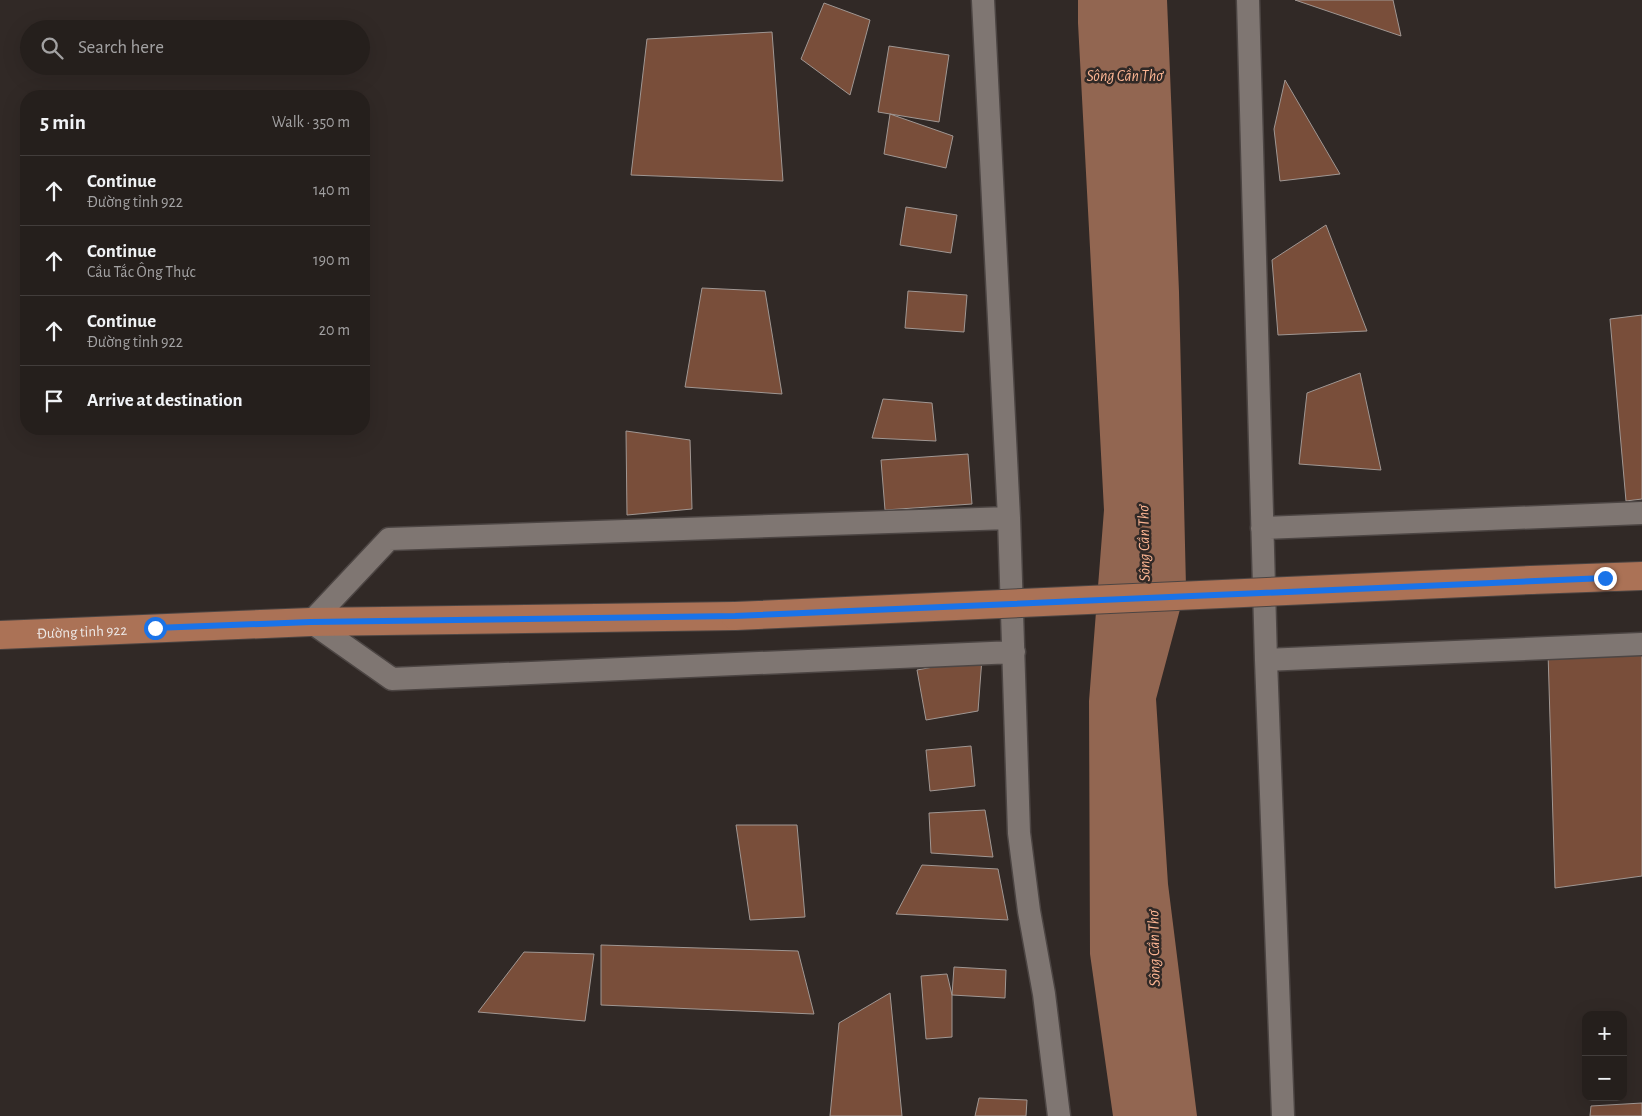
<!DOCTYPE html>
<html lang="en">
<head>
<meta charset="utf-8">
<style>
	body { margin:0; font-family:"Alegreya Sans",sans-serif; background:#312c29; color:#f1f3f6 }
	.controls { position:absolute; right:15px; bottom:15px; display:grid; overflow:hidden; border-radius:10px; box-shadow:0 5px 20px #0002 }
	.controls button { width:45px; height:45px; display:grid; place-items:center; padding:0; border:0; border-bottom:1px solid #423d3b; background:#251f1c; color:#f1f3f6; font:25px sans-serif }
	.stop { position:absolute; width:15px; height:15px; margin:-11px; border:4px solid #1a73e8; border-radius:50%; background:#fff }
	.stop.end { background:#1a73e8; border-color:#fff; box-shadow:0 1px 5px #0008 }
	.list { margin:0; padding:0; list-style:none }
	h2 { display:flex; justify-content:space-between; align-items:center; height:65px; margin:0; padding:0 20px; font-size:21px }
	h2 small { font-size:16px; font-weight:400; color:#a3a2a3 }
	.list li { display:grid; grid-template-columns:32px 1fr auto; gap:15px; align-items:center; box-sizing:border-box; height:70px; padding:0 20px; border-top:1px solid #423d3b }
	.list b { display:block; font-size:19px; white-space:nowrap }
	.list p { margin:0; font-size:16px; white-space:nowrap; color:#a3a2a3 }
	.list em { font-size:16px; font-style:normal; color:#a3a2a3 }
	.icon { flex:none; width:28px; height:28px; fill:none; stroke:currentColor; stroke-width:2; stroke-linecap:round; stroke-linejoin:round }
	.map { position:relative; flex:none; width:1642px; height:1116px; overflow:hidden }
	.search { position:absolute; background:#251f1c; box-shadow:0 5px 20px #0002; left:20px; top:20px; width:350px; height:55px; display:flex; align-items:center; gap:12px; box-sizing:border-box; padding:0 18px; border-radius:28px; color:#a3a2a3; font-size:19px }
	.panel { position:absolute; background:#251f1c; box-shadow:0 5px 20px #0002; left:20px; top:90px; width:350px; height:345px; border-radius:20px }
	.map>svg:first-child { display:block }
	.water { fill:#926651 }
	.building { fill:#794e3a; stroke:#a09793 }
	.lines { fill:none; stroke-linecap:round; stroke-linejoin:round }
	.minor-casing { stroke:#4c4543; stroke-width:25 }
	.primary-casing { stroke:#4c4543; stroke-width:30 }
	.minor { stroke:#7f7672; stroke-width:22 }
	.primary { stroke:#ab7256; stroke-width:28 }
	.primary-bridge-casing { stroke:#4c4543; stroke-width:30; stroke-linecap:butt }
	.primary-bridge { stroke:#ab7256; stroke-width:28 }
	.route { stroke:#1a73e8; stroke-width:6 }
	.labels { text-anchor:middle; stroke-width:5; stroke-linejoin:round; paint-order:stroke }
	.street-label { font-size:15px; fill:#ede8e6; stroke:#312926 }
	.water-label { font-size:16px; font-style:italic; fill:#fcb593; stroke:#312926 }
</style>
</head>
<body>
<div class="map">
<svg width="1642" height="1116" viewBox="0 0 1642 1116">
	<rect width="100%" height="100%" fill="#312926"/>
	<path class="water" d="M1078,0h89l12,292 7,295 -30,112 12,185 29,232h-84l-23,-162 -1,-253 15,-191 -26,-487z"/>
	<path class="building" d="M1295,0h98l8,36z
		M824,3l46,17 -20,75 -49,-36z
		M772,32l11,149 -152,-6 16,-136z
		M889,46l60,9 -10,67 -61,-10z
		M1285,80l55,94 -60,7 -6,-52z
		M890,114l63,22 -7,32 -62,-14z
		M906,207l51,8 -6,38 -51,-8z
		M1326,225l41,106 -89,4 -6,-75z
		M702,288l63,3 17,103 -97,-7z
		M908,291l59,4 -3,37 -59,-4z
		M1642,315v184l-16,2 -16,-182z
		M1360,373l21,97 -82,-6 8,-71z
		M883,399l49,4 4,38 -64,-3z
		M626,431l64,9 2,69 -65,6z
		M968,454l4,50 -87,6 -4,-50z
		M1642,648v228l-87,12 -7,-236z
		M982,658l-4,53 -52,9 -9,-50z
		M971,746l4,40 -45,5 -4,-41z
		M985,810l8,47 -62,-4 -2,-40z
		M736,825h61l8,92 -55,3z
		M922,865l76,4 10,51 -112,-6z
		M601,945l197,6 16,63 -213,-9z
		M524,952l70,2 -9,67 -107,-9z
		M954,967l52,3 -1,28 -53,-3z
		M947,974l5,21v42l-26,2 -5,-63z
		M890,993l12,123h-72l9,-93z
		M979,1098l48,2 -1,16h-51z
		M1642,1103v13h-52l1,-10z"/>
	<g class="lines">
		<defs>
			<path id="minor" d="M983,0l26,518 10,315 10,78 15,83 15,122
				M1248,0l18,660 17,456
				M1009,518l-620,21 -78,83 81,57 622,-27
				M1262,528l380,-15
				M1266,660l376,-16"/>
			<g id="primary">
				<path d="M1531,580l111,-4"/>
				<path id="s1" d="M0,635l311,-13 424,-6"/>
			</g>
		</defs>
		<use href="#minor" class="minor-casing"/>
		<use href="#primary" class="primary-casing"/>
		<use href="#minor" class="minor"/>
		<use href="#primary" class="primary"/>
		<defs>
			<path id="primary-bridge" d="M735,616l796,-36"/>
		</defs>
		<use href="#primary-bridge" class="primary-bridge-casing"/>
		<use href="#primary-bridge" class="primary-bridge"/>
	</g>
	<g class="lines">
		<path class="route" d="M155,628l156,-6 424,-6 870,-38"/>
	</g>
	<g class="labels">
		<g class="street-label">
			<text dy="5" stroke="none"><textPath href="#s1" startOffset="82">Đường tỉnh 922</textPath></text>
		</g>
		<g class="water-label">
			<text x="1125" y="81">Sông Cần Thơ</text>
			<text transform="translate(1143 543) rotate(-91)" y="6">Sông Cần Thơ</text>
			<text transform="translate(1153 948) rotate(-91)" y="6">Sông Cần Thơ</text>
		</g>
	</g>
</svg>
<div class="controls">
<button>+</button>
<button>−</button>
</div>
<div class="stop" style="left:155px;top:628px"></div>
<div class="stop end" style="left:1605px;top:578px"></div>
<div class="search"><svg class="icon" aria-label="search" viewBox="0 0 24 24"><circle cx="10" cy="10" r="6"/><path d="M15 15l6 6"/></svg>Search here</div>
<section class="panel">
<h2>5 min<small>Walk · 350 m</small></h2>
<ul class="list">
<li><svg class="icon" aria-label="ahead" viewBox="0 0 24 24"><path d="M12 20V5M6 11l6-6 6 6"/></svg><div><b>Continue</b><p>Đường tỉnh 922</p></div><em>140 m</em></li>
<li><svg class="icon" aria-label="ahead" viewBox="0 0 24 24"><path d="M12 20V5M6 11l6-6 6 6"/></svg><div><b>Continue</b><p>Cầu Tắc Ông Thực</p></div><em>190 m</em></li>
<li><svg class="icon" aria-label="ahead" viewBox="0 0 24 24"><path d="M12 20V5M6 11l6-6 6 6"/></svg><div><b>Continue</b><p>Đường tỉnh 922</p></div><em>20 m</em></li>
<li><svg class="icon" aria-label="arrive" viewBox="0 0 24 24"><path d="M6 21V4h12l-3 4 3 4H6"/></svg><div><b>Arrive at destination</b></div></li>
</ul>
</section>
</div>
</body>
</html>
